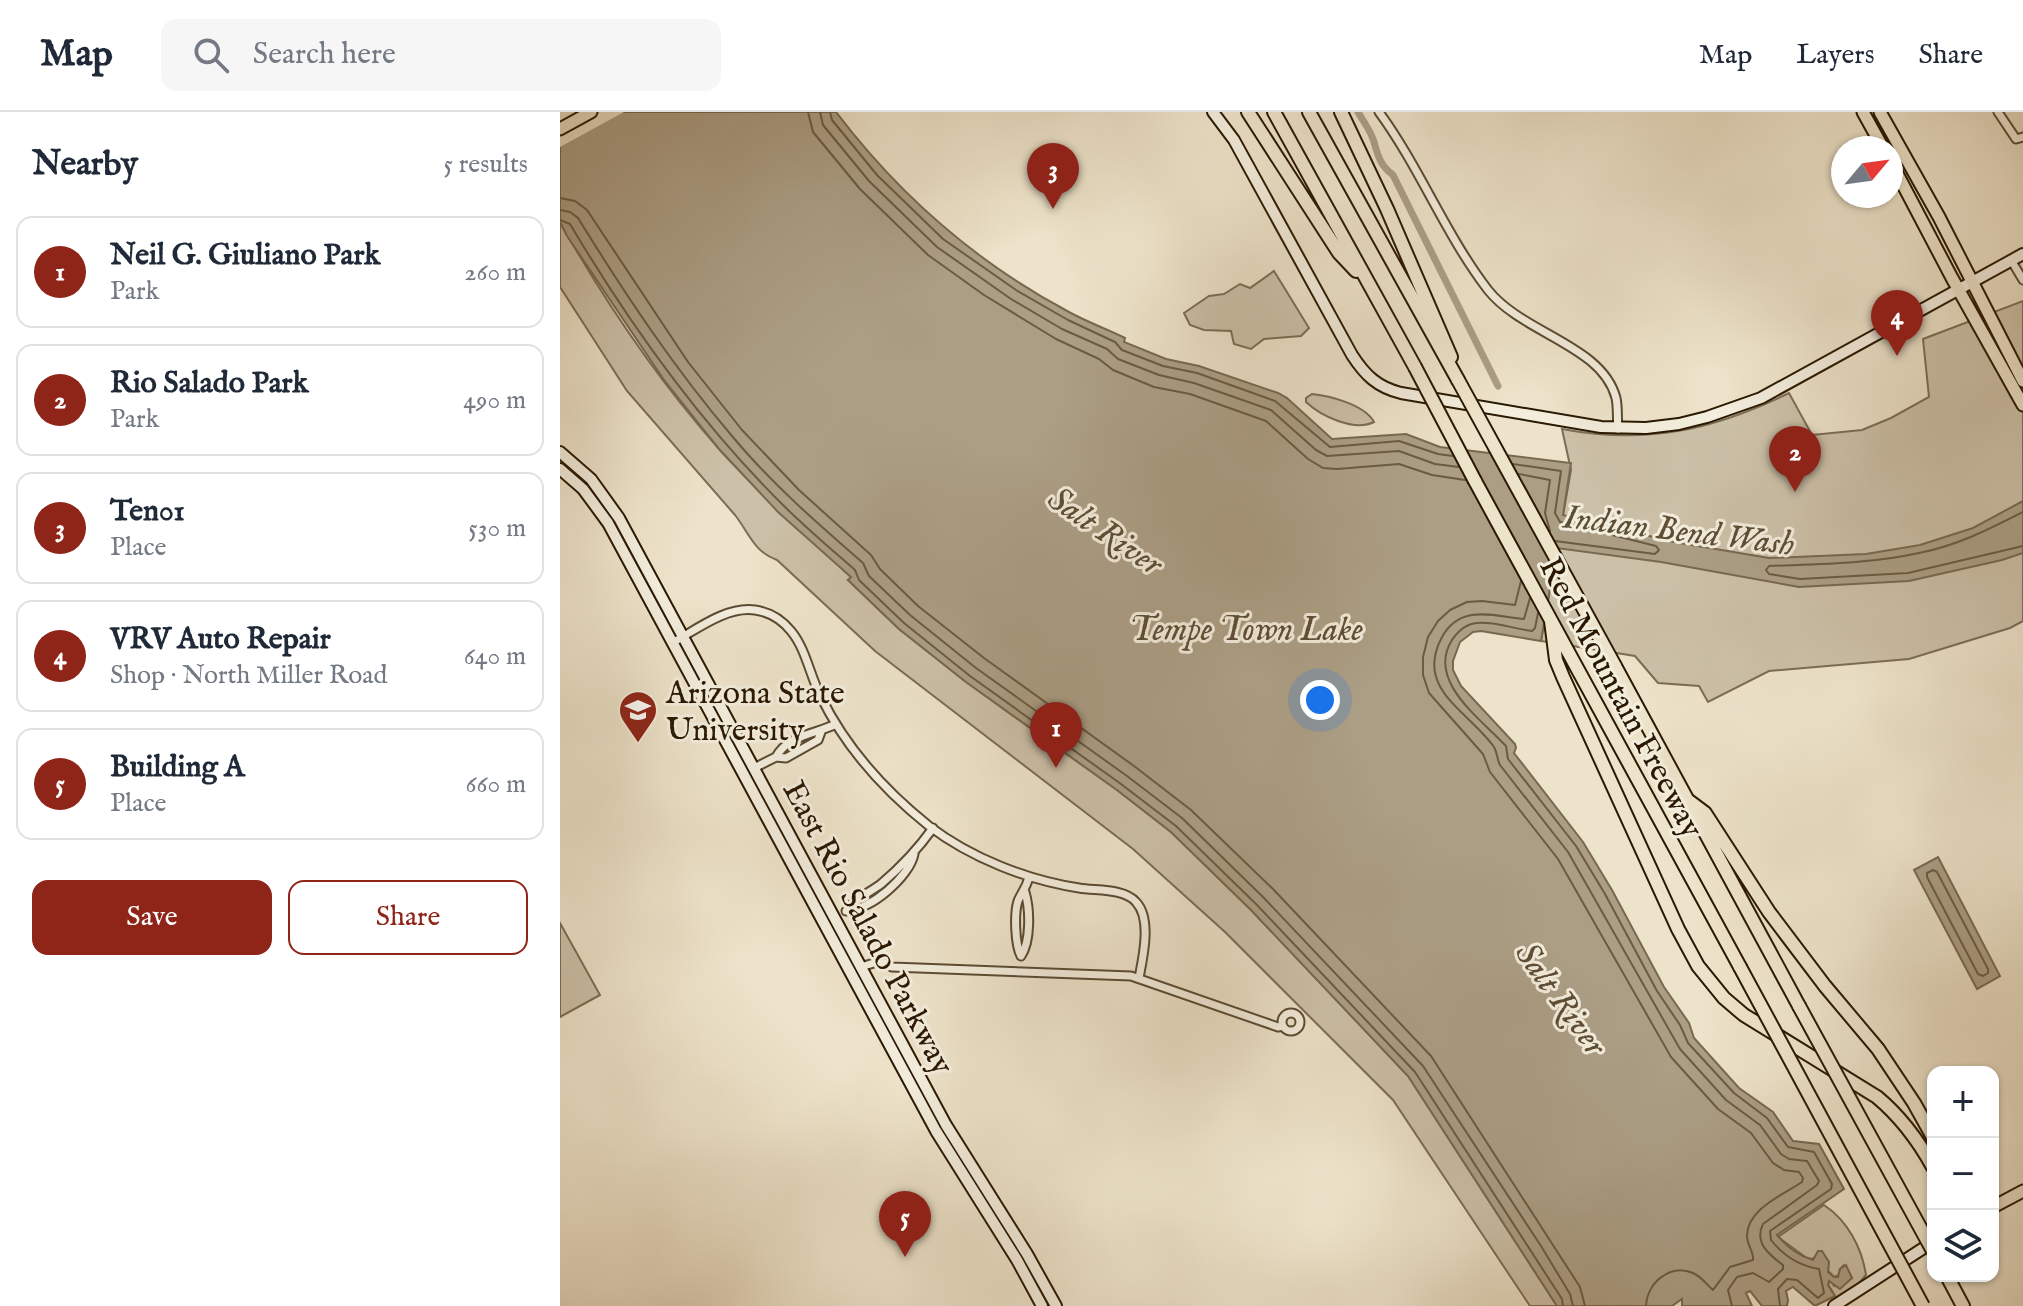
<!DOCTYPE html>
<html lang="en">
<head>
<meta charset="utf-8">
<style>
	body { margin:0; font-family:"IM FELL English",serif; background:#f6f6f7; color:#1f2937 }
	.controls { position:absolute; right:24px; bottom:24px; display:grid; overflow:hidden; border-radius:16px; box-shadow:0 2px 6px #0004 }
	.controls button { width:72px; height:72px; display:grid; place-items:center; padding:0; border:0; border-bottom:2px solid #e0e1e3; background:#fff; color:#1f2937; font:40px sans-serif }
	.compass { position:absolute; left:1271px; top:24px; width:72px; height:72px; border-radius:50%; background:#fff; box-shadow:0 2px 6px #0004; rotate:61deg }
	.you { position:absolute; left:760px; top:588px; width:28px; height:28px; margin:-20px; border:6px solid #fff; border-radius:50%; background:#1a73e8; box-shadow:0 0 0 12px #1a73e833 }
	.badge { display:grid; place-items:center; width:52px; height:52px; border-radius:50%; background:#8f2418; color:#fff; font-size:26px; font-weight:700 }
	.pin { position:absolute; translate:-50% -66px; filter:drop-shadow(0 2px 4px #0008) }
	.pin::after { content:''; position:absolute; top:42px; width:28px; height:24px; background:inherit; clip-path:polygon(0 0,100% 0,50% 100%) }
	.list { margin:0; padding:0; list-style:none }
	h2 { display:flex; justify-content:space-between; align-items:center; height:104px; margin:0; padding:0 32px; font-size:34px }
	h2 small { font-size:26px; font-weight:400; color:#747a83 }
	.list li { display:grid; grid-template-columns:52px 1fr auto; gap:24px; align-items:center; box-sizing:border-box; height:112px; margin:0 16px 16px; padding:0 16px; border:2px solid #e0e1e3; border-radius:16px }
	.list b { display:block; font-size:30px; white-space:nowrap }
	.list p { margin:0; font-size:26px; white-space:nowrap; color:#747a83 }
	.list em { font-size:26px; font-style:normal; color:#747a83 }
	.actions { display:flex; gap:16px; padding:24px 32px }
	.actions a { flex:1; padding:18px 0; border:2px solid #8f2418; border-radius:16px; text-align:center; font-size:28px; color:#8f2418 }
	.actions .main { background:#8f2418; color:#fff }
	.icon { flex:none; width:44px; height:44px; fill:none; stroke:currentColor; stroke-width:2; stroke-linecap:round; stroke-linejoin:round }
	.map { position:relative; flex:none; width:1463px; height:1194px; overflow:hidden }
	header { display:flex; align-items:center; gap:48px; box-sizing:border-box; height:112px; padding:0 40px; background:#fff; border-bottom:2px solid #e0e1e3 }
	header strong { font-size:38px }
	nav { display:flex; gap:44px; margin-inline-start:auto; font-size:28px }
	.search { width:560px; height:72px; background:#f6f6f7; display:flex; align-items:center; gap:20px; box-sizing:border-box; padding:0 28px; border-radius:16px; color:#747a83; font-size:30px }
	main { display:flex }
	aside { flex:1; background:#fff }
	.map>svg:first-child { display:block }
	.green { fill:#ccc0a8; stroke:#7b6c54; stroke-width:2 }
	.water { fill:#ab9e85; stroke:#776850; stroke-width:2 }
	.pier { fill:#ede3ca }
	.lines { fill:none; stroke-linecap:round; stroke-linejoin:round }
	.shore { stroke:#6a5b42; stroke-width:2 }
	.canal { stroke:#ab9e85; stroke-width:7 }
	.street-casing { stroke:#5b4b32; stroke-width:11 }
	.secondary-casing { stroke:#2a1800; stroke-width:14 }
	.primary-casing { stroke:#2a1800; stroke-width:15 }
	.highway-casing { stroke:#2a1800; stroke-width:16 }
	.street { stroke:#f3eddd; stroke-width:7 }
	.secondary { stroke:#f3eddd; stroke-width:10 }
	.primary { stroke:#ede3ca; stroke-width:11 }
	.highway { stroke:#ede3ca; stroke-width:12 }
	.highway-bridge-casing { stroke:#2a1800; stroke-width:16; stroke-linecap:butt }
	.highway-bridge { stroke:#ede3ca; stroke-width:12 }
	.labels { text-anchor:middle; stroke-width:6; stroke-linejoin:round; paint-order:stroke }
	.poi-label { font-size:32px; fill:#2a1800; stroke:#f3eddd; text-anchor:start }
	.street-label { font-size:32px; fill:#2a1800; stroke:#f3eddd }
	.water-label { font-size:34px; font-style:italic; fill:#5e4e35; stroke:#f3eddd }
</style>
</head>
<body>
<header>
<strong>Map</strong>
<div class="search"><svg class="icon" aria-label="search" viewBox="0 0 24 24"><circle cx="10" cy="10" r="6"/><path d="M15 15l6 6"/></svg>Search here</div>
<nav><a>Map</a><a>Layers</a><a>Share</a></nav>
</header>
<main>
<aside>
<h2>Nearby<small>5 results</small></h2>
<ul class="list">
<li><span class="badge">1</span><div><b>Neil G. Giuliano Park</b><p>Park</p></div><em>260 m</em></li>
<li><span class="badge">2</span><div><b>Rio Salado Park</b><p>Park</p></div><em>490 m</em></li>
<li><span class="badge">3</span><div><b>Ten01</b><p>Place</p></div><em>530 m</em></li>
<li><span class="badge">4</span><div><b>VRV Auto Repair</b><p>Shop · North Miller Road</p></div><em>640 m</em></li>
<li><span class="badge">5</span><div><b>Building A</b><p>Place</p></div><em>660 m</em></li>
</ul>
<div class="actions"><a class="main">Save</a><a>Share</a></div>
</aside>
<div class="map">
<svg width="1463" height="1194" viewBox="0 0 1463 1194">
	<rect width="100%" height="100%" fill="#ede3ca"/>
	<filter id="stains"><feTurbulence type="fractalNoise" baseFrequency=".0025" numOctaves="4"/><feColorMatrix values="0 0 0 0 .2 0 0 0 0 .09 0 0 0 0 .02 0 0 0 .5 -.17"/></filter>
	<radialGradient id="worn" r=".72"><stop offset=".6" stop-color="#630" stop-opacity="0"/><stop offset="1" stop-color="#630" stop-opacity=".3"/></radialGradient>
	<path class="green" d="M0,110c45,80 99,159 159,227 41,46 89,86 133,129l-4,2 51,49 67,53 151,108 54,42 80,78 157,166 149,230h-27l-137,-206 -168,-168 -92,-83 -258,-198 -98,-91c-23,-8 -28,-27 -42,-45l-108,-124 -67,-104z
		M714,159l35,57 -8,8 -37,3 -13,10 -17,-5 -3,-13 -27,-1 -14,-5 -6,-12 25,-17 15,-2 16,-10 10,4z
		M1463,189v320l-13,7 -101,31 -140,12 -61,31 -9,-16 -41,-3 -23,-27 -94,-15 30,-171 -9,-41c85,16 151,1 227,-36l23,42 50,-5 29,-12 38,-21 -6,-58z
		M752,282c19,2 53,11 62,28 -20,10 -53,-6 -68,-20v-4z
		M0,811l40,72 -40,22z
		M1264,1093c24,16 38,43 42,70l-26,30 -12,-21 3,-4 3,6 18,-8 -8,-13 -4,4 -1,6 -5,2 -18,-19 -8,1 -30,-22z"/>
	<path class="water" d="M0,0h276c63,83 141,151 233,200 18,10 38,17 56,26l-1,4 42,17 33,7 79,27 9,5 45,41 74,-5 34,13 131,16 -8,52 111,27 95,16 97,-4 54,-9 53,-17 50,-27v52l-21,7 -93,21 -110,6 -138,-25 -104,-14 -16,93 -60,-10 -8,1 -13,10 -7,19v9l8,16 54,58 1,4 -2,5 69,89 29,48 52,97 25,36 5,15 45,50 34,24 20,29 26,3 25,45 -67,46c9,11 22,21 36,25l5,-9h4l7,11 -1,10 6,5h4l2,-8 6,-4 6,13 -12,11 -11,-8 -1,4 7,11 -20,10 -22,-19 -7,4 2,9 -1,6h-25l-12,-15 -4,2 6,13h-70v-7l-10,7h-115l-149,-230 -157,-166 -80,-78 -54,-42 -151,-108 -67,-53 -51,-49 3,-3 -73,-65 -58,-62 -56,-70 -97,-144 -7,-14z
		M1378,745l62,119 -23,13 -63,-119z"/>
	<path class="pier" d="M0,0h64l-64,35z"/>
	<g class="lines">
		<path class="shore" d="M248,0l5,20 47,57 68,66 56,40 72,44 43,20 14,11 41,17 36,7 76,27 42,38 15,9 14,1 62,-5 33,11 33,5
			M260,0l3,13 46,56 68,66 74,52 51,30 45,20 11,10 41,16 35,8 77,27 45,40 11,6 72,-5 36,13 24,3
			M270,0l2,8 45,55 66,64 73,51 52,30 47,22 7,8 41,16 34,7 78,28 55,46 69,-6 39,13 15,2
			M0,86l15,3 12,9 101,152 54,68 57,60 72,65 9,14 38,37 66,52 150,108 57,44 82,79 158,167 149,231 5,19
			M0,98l10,2 8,6c47,76 96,150 154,218 39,47 85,87 131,127l6,13 41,39 66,53 151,108 55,42 82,80 159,168 118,180 29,48 3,12
			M0,108l10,4c60,101 129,198 213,281 23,23 48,44 72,65l4,10 45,43 66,53 151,108 55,42 81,79 158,167 147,227 1,7
			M953,352l48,7 -6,42 5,9 96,24 3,4 -4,4 -100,-13
			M959,362l31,6 -5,33 5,18
			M1463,400c-33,17 -67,34 -104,41 -50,11 -100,11 -150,13l-3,4 3,4 31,5 108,-6 115,-27
			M961,469l-6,24 -33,-4 -15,1 -17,8 -12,11 -10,16 -5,20v18l6,18 54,61 7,18 68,87 113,198 47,52 33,24 22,30 11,7 15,2 4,6 -1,4c-19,13 -55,27 -55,54 0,9 7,16 6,24l-23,7 -17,23c-6,-5 -11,-13 -20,-17 -23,-10 -46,10 -47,33
			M970,486l-6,21c-31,-3 -65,-16 -83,20 -26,51 29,73 53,108 3,5 3,12 6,18l68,87 112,197 46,51 34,25 21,29 8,5 18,2 12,20 -2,4 -54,39c-9,18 5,30 20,41v4l-14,13 -16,-9 -16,4 -9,13 4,16
			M978,501l-3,15 -3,3c-18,-2 -37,-10 -55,-8 -11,1 -19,8 -25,17 -26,41 29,79 54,106l2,13 68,87 29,48 52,97 23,34 8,18 46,50 33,25 21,29 26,5 18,32 -1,5 -61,42 1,9c12,15 29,26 48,29l5,24 -6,5 -21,-18 -10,-1 -9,10 2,17
			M1373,758l4,2 51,97v4l-5,3 -5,-2 -51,-97v-4z"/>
		<path class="canal" d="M798,0c5,9 13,19 16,30 4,14 6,23 19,33l105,211"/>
		<defs>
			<path id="street" d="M819,0c41,56 66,122 109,178 35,44 114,55 128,108 2,9 1,21 2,31
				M1438,0l18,27 7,-2
				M1451,148l12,20
				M112,531c24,-13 54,-37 83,-33 14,2 27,10 36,21 15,18 19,45 30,66 25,51 63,93 108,129 42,32 98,54 150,62 17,3 45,0 57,14 16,17 7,55 3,76
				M261,620l-3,8 -32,18 -10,-1c12,-22 40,-23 60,-33
				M194,656l22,-11
				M354,742c-4,22 -44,57 -68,57 8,-12 23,-18 35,-27 20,-17 37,-35 52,-56
				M465,780c5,17 6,49 -4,64 -6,-11 -7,-43 -3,-55 3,-8 8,-12 11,-24
				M301,855l19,-6 12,6 239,9 147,51 5,-1
				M722 910a9 9 0 1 1 18 0a9 9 0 1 1-18 0Z"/>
			<path id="secondary" d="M653,0l21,28 118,215c13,20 25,32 49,38l200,34 45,1 33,-4 28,-7 54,-19 262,-144
				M0,340l31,27 28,39 327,607 81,129 29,52
				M0,357l23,20 25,34 328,608 81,129 25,46
				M1274,1194l99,-64"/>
			<path id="primary" d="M1303,0l20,36
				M1320,0l59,105 84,164
				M0,17l31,-17
				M1331,50l61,116 71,127
				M1433,1095l30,-16"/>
			<path id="highway" d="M688,0l91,141 17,18
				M714,0l141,255
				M749,0l149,268
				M781,0l46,97 64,148
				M915,369l265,486
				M991,509l5,39 7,17 115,252 20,37 26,32 20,17 133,82c24,20 41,43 56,70
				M1055,554l184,340
				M1125,686l20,15 64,99 56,74 53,63 36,54 19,34
				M1387,1164l16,30"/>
		</defs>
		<use href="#street" class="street-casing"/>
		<use href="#secondary" class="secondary-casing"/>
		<use href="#primary" class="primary-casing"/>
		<use href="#highway" class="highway-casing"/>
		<use href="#street" class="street"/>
		<use href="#secondary" class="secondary"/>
		<use href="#primary" class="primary"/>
		<use href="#highway" class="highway"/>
		<defs>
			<path id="highway-bridge" d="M855,255l60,114
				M898,268l157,286
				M1180,855l183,339
				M1239,894l134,245"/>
		</defs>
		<use href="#highway-bridge" class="highway-bridge-casing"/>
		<use href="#highway-bridge" class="highway-bridge"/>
	</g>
	<defs>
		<symbol id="university-pin" viewBox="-11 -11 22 30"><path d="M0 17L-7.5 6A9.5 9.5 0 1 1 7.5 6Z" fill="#8f2418" stroke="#f3eddd"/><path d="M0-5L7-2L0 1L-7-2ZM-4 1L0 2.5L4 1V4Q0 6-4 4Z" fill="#fff"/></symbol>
	</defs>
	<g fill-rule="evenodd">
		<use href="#university-pin" x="56" y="576" width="44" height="60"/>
	</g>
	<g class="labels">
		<g class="poi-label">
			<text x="106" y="591">Arizona State<tspan x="106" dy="37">University</tspan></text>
		</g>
		<g class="street-label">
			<text transform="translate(1062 585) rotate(62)" y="11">Red Mountain Freeway</text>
			<text transform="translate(309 815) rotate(62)" y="11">East Rio Salado Parkway</text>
		</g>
		<g class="water-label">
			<text transform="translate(1119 417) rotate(7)" y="12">Indian Bend Wash</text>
			<text transform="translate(546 418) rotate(34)" y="12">Salt River</text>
			<text x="686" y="528">Tempe Town Lake</text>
			<text transform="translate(1002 886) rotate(54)" y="12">Salt River</text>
		</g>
	</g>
	<rect width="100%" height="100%" filter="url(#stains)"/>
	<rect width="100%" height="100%" fill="url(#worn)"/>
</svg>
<div class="controls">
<button>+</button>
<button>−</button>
<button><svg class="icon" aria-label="layers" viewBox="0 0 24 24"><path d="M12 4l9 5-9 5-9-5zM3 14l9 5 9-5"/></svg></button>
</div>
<svg class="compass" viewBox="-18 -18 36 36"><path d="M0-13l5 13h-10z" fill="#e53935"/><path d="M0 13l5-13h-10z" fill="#747a83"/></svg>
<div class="you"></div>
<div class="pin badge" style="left:496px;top:656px">1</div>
<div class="pin badge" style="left:1235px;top:380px">2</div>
<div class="pin badge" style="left:493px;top:97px">3</div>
<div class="pin badge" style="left:1337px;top:244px">4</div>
<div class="pin badge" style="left:345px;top:1145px">5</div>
</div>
</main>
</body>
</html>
